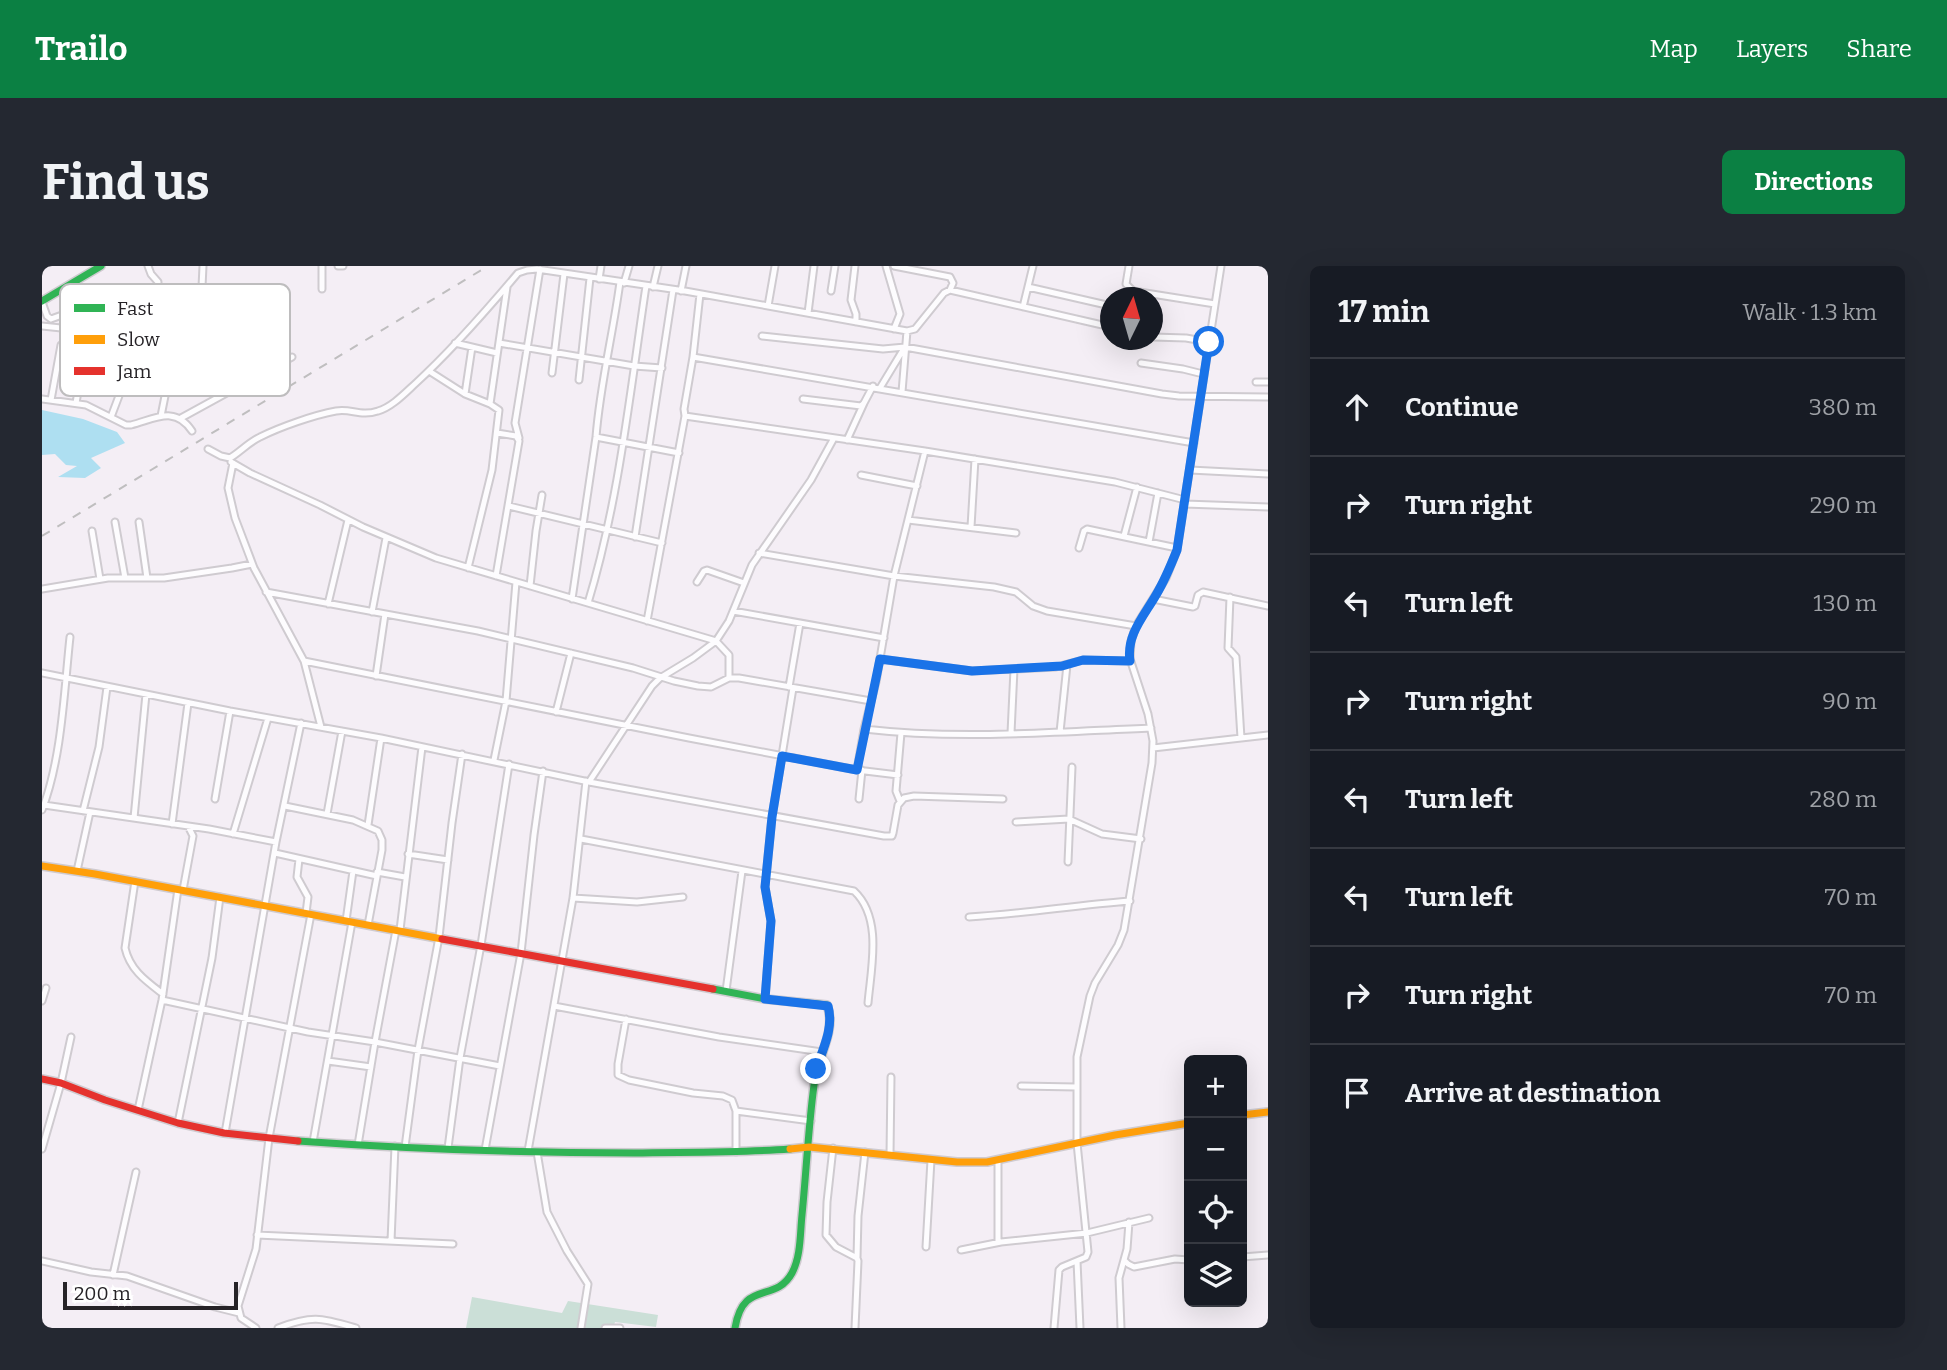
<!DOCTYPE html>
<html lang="en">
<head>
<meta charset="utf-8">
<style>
	body { margin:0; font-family:Bitter,serif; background:#242831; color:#f1f3f6 }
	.controls { position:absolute; right:21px; bottom:21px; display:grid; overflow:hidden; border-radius:10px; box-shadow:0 7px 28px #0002 }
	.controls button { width:63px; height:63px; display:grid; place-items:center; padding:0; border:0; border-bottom:2px solid #363941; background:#171b24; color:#f1f3f6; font:35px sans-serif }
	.compass { position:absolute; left:1058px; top:21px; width:63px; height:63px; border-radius:50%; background:#171b24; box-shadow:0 7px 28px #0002; rotate:5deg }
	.scale { position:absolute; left:21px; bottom:18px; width:175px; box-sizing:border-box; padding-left:7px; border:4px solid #262327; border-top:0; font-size:19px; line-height:24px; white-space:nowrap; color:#262327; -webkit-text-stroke:5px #fff; paint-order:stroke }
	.stop { position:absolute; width:21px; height:21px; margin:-16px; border:5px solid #1a73e8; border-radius:50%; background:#fff }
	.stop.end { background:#1a73e8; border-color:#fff; box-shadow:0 2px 7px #0008 }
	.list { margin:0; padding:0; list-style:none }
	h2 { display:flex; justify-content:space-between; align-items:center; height:91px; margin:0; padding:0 28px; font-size:30px }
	h2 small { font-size:23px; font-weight:400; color:#9ea1a6 }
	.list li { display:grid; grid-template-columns:46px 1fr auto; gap:21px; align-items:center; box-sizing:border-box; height:98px; padding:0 28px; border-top:2px solid #363941 }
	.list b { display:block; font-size:26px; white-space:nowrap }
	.list em { font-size:23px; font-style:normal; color:#9ea1a6 }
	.icon { flex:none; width:38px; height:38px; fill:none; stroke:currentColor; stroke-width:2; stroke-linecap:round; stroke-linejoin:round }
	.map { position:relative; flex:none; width:1226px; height:1062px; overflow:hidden; border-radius:10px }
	header { display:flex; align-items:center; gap:42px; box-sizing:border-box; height:98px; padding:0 35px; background:#0b8043; color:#fff }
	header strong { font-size:33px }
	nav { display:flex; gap:38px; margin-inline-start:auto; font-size:24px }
	.intro { display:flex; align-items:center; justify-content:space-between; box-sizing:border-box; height:168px; padding:0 42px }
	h1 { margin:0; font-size:49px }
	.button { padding:18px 32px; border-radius:10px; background:#0b8043; color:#fff; font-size:24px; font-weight:700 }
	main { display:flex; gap:42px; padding:0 42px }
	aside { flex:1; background:#171b24; border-radius:10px; box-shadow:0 7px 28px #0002 }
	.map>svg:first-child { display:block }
	.green { fill:#cbdfd7 }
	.water { fill:#aedff1 }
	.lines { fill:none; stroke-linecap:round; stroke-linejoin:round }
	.street-casing { stroke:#cfcbd0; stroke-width:9 }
	.fast-casing { stroke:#cfcbd0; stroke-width:10 }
	.slow-casing { stroke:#cfcbd0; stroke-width:10 }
	.jam-casing { stroke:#cfcbd0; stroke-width:10 }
	.street { stroke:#fdfcfe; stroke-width:5 }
	.fast { stroke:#30b455; stroke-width:7 }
	.slow { stroke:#ff9f0a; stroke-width:7 }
	.jam { stroke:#e5322d; stroke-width:7 }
	.rail { stroke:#bfbebf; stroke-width:2; stroke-dasharray:9 9; stroke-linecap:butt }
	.route { stroke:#1a73e8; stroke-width:9 }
	.key { fill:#fff; stroke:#bebdbe; stroke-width:2 }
	.key-label { font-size:19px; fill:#262327 }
</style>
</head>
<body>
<header>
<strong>Trailo</strong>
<nav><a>Map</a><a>Layers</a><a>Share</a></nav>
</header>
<div class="intro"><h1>Find us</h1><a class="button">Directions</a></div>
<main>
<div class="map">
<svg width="1226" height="1062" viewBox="0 0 1226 1062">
	<rect width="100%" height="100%" fill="#f4eef5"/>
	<path class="green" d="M430,1031l90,16 6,-12 90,14 -2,12 -41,-5 -2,6h-147z"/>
	<path class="water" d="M0,144l41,9 34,13 8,11 -34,15 10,10 -16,10 -27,-1 19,-11 -11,-1 -11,-11 -13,1z"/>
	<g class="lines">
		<defs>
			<path id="street" d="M106,0l3,8 7,8 -1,22
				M280,0v23
				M296,0h5
				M813,0l-4,34 5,14v8
				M844,0l14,48 -6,15
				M852,0l56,11 3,6 -3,7
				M1087,0l-3,18 7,7 82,13
				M557,13l2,-13
				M582,17l5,-17
				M611,21l5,-21
				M986,21l83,19
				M639,25l5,-25
				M789,25l4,-25
				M658,28l-7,63 -9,52 1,7 240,35 190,31 70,18
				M0,36l5,14 4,3 22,-8 57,3 38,-14 30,-6 4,-7 1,-21
				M726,40l7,-40
				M981,41l10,-41
				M766,47l6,-47
				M0,60l57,6 3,4 3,19 56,17 4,4 3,5 -7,35
				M720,70l121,13 22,-2 257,47 17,2 89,1
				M1111,71l33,1 23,4
				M413,77l42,10
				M457,77l135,23 28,2
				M651,91l501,86
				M1099,97l42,6 20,5
				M387,105l36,23 25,10 9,6 -7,60 -24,98
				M510,107l12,-99
				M537,114l11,-102
				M1214,116h12
				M838,122l23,-38
				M860,126l5,-61
				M423,128l7,-47
				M0,133l44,6 40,20h5c24,-6 44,-20 61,6
				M761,133l58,7 3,-3 9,-17
				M9,134l10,-55
				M34,137l9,-52 4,-4 15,6
				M448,138l17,-117
				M69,151l20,-53
				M139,152l111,-61
				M554,171l83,16
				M477,172l-4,-15 25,-154
				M805,174l17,-37
				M166,183l13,7 9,2c10,-6 19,-16 30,-21 20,-10 54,-22 76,-26 15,-3 24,6 42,0 14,-4 27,-18 38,-28 37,-34 70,-72 102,-110l9,-3 10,-1 148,22 222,40 8,-2 29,-36 6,-3 161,37
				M189,196l19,11 70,32 43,22 73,31 280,83 13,14v23
				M191,197l-5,25 7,30 19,50 50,93 385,77 168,32 41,5
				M1148,204l78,4
				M819,209l56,11
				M1143,238l83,3
				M467,240l153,37
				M866,254l108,13
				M73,256l10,56
				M97,256l8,56
				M929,261l4,-68
				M50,265l8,48
				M1082,270l13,-49
				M593,271l38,-247
				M1107,276l9,-49
				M1037,282l5,-17 3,-2 90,19
				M717,287l135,23 100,11 22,5 17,14 14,5 89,15
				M454,310l23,-135 -3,-5 -19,-3
				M655,316l7,-11 3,-1 37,13
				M488,320l6,-55 6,-36
				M0,323l66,-11h56l68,-10 20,-4
				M224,326l212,39 155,37 41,13 24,5 13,1 18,-9h10l132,23
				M1188,331l-2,51 8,9 5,81
				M530,333l24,-162c4,-52 17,-103 24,-155
				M1111,333l40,8 2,-1 3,-11 5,-3 65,14
				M546,337c31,-102 42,-211 58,-317
				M286,338l20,-84
				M691,345l151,27
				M330,346l14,-74
				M605,355l38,-205
				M838,393l92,12 84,-4 27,-7 47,1
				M262,395l17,66
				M0,407l188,38 151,27 208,44 295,54h8l1,-3 5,-28 6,-7 10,-2 89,3
				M334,410l9,-62
				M747,421l11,-64
				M514,446l15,-59
				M822,463c95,11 191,3 287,-1
				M1018,466l7,-67
				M969,467l3,-64
				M1111,482l115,-13
				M452,494l12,-59 10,-119
				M815,504l7,-41 12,-47 18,-106 31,-125
				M547,516l63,-96 8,-8 33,-20 23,-17 13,-20 23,-56 59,-85 23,-42
				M173,533l15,-88
				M817,533l3,-29
				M858,535l-4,-10 5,-58
				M2,539l165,24 67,13
				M243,540l68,14 25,11 4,9v10l-14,75
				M0,544c20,-52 22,-118 28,-173
				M41,545l16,-64 8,-60
				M285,548l15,-83
				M92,552l12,-124
				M974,556l53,-3 33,15 39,5
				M130,558l16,-121
				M326,559l13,-87
				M191,568l35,-116
				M539,573l273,52c29,27 17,77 14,112
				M233,587l102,23
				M366,588l40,6
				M257,593l-2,18 11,20 -2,16
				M1026,596l4,-95
				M35,605l13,-59
				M335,606l28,5
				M93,615l-10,67c5,22 21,33 38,46
				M141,624l10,-54 -5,-10
				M531,632l64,4 46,-5
				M927,651c54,-3 107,-12 161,-16
				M304,655l7,-50
				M358,664l22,-183
				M684,725l16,-120
				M723,733l6,-78 -6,-34 7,-70 21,-129
				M120,734l146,32 67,10 125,24
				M0,735l4,-13
				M512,740l165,31 103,15
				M584,753l-8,45v11l11,5 64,13 30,3 9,4 4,11v41
				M286,795l43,6
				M979,820l55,1
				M96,844l24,-110 16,-111
				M694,845l75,10
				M136,857l34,-165 8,-61
				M183,867l51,-291 25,-119
				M271,876l39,-220
				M316,879l17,-103 21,-112
				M363,881l13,-97 21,-113 13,-114 10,-69
				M406,882l12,-90 21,-113 28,-181
				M791,882l-6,54 -1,33 10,12 21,11 1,3 -3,67
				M0,883l19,-66 10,-46
				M443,884l36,-197 13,-118 9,-64
				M486,885l45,-253 13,-117
				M495,886l10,60 20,39 21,33 -7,44
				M848,889l1,-78
				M956,894v82
				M215,969l196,9
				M349,975l4,-95
				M884,981l5,-87
				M919,984l40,-8 86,-9 62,-15
				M1200,991l26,-2
				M815,992l1,-42 7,-64
				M1082,994l4,4 6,3 41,-8 14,1
				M0,995l49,11 36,4 88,31 24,6
				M1035,995l3,67
				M71,1009l23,-103
				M214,1062l-15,-10 -3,-12 18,-57 13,-111 42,-224
				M236,1062c35,-13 43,-10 78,0
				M563,1062h15
				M1012,1062l5,-58 3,-3 24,-10 2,-5 -11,-109v-86l13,-61 5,-13 23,-38 6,-15 28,-167 1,-22 -5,-27 -18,-55 1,-18 5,-15 30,-48 11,-28 44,-284
				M1079,1062l-2,-50 8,-29 2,-27"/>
			<path id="fast" d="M0,35l59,-35
				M671,723l52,10 62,6c8,21 -3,41 -9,62 -3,8 -4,17 -5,26 -5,41 -7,81 -11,122 -2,19 -1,41 -10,58 -17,31 -49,6 -57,55
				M256,875c112,8 224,12 336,12 52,-1 104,0 156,-4"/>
			<path id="slow" d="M0,600l53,8 347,65
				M1200,849l26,-3
				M748,883l19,-2 148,15h30l128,-27 74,-12"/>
			<path id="jam" d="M400,673l271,50
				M0,813l19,4 44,17 73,23 46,10 74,8"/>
		</defs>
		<use href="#street" class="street-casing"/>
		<use href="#fast" class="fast-casing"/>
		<use href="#slow" class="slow-casing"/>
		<use href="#jam" class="jam-casing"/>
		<use href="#street" class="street"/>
		<use href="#fast" class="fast"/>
		<use href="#slow" class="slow"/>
		<use href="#jam" class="jam"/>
		<path class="rail" d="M0,270l446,-270"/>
	</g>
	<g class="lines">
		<path class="route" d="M774,803c7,-20 18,-41 12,-63l-63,-7 6,-78 -6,-34 7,-70 10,-61 75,14 23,-111 92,12 90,-5 21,-6 47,1c-4,-26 14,-45 26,-66 9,-15 15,-30 21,-45l32,-208"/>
	</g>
	<rect x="18" y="18" width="230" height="112" rx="10" class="key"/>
	<rect x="32" y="38" width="31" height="8" fill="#30b455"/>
	<rect x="32" y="69" width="31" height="9" fill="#ff9f0a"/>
	<rect x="32" y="101" width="31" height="8" fill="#e5322d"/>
	<g class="key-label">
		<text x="75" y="49">Fast</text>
		<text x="75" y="80">Slow</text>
		<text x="75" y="112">Jam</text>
	</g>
</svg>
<div class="controls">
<button>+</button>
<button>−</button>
<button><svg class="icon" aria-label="locate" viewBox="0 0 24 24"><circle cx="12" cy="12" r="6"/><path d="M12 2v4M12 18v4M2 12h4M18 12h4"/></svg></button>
<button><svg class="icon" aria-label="layers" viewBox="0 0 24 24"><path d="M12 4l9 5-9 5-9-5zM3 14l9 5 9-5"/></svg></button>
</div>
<svg class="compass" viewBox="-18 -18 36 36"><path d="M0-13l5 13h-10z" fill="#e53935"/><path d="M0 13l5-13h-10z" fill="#9ea1a6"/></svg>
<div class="scale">200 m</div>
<div class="stop" style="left:1167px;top:76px"></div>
<div class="stop end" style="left:774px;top:803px"></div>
</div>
<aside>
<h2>17 min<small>Walk · 1.3 km</small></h2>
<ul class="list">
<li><svg class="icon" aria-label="ahead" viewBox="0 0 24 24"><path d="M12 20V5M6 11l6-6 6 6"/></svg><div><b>Continue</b></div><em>380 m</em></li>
<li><svg class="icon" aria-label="right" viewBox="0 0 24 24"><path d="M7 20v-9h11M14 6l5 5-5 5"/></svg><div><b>Turn right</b></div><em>290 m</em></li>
<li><svg class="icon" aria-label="left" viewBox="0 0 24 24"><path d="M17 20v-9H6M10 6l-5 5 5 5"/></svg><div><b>Turn left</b></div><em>130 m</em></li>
<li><svg class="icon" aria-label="right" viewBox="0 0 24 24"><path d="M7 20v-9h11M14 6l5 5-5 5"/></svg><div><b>Turn right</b></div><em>90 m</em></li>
<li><svg class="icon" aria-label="left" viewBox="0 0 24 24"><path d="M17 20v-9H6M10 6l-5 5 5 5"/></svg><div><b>Turn left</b></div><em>280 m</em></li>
<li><svg class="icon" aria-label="left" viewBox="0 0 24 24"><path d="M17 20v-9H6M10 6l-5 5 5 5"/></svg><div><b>Turn left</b></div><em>70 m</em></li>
<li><svg class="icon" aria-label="right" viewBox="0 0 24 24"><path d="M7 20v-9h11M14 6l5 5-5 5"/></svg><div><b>Turn right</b></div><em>70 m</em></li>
<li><svg class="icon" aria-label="arrive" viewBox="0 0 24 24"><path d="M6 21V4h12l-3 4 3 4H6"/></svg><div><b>Arrive at destination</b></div></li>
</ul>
</aside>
</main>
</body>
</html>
